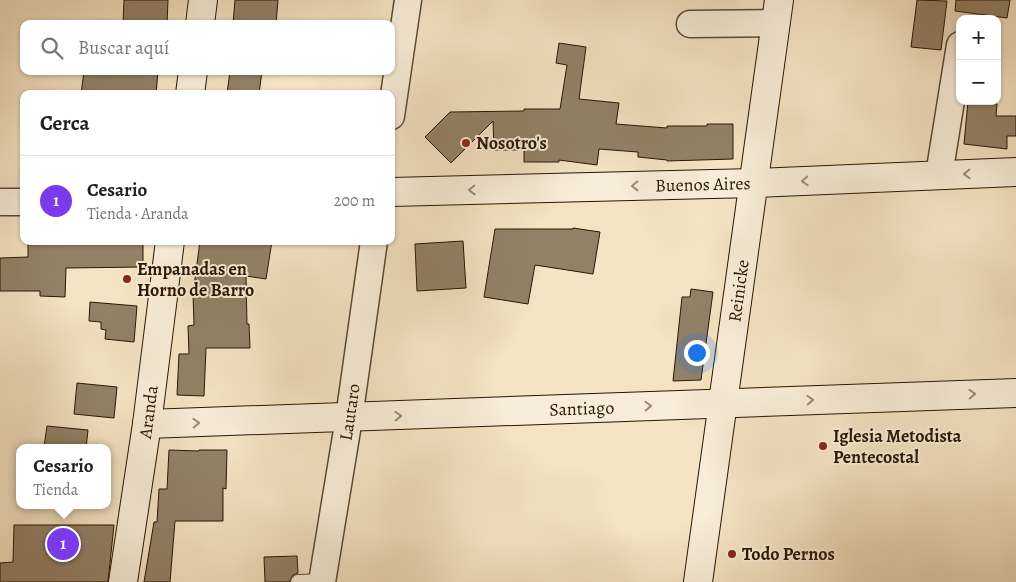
<!DOCTYPE html>
<html lang="es">
<head>
<meta charset="utf-8">
<style>
	body { margin:0; font-family:Alegreya,serif; background:#f2f2f2; color:#222 }
	.controls { position:absolute; right:15px; top:15px; display:grid; overflow:hidden; border-radius:10px; box-shadow:0 1px 4px #0004 }
	.controls button { width:45px; height:45px; display:grid; place-items:center; padding:0; border:0; border-bottom:1px solid #e0e0e0; background:#fff; color:#222; font:25px sans-serif }
	.you { position:absolute; left:696px; top:352px; width:18px; height:18px; margin:-12px; border:4px solid #fff; border-radius:50%; background:#1a73e8; box-shadow:0 0 0 8px #1a73e833 }
	.badge { display:grid; place-items:center; width:32px; height:32px; border-radius:50%; background:#7c3aed; color:#fff; font-size:16px; font-weight:700 }
	.pin { position:absolute; translate:-50% -50%; border:2px solid #fff; box-shadow:0 1px 5px #0006 }
	.popup { position:absolute; left:16px; top:444px; width:95px; height:65px; box-sizing:border-box; display:grid; place-content:center; border-radius:10px; background:#fff; filter:drop-shadow(0 1px 4px #0005); font-size:16px; white-space:nowrap; color:#767676 }
	.popup b { font-size:19px; color:#222 }
	.popup::after { content:''; position:absolute; left:50%; top:100%; margin-left:-10px; border:10px solid transparent; border-top-color:#fff }
	.list { margin:0; padding:0; list-style:none }
	h2 { display:flex; justify-content:space-between; align-items:center; height:65px; margin:0; padding:0 20px; font-size:21px }
	h2 small { font-size:16px; font-weight:400; color:#767676 }
	.list li { display:grid; grid-template-columns:32px 1fr auto; gap:15px; align-items:center; box-sizing:border-box; height:90px; padding:0 20px; border-top:1px solid #e0e0e0 }
	.list b { display:block; font-size:19px; white-space:nowrap }
	.list p { margin:0; font-size:16px; white-space:nowrap; color:#767676 }
	.list em { font-size:16px; font-style:normal; color:#767676 }
	.icon { flex:none; width:28px; height:28px; fill:none; stroke:currentColor; stroke-width:2; stroke-linecap:round; stroke-linejoin:round }
	.map { position:relative; flex:none; width:1016px; height:582px; overflow:hidden }
	.search { position:absolute; background:#fff; box-shadow:0 1px 4px #0004; left:20px; top:20px; width:375px; height:55px; display:flex; align-items:center; gap:12px; box-sizing:border-box; padding:0 18px; border-radius:10px; color:#767676; font-size:19px }
	.panel { position:absolute; background:#fff; box-shadow:0 1px 4px #0004; left:20px; top:90px; width:375px; height:155px; border-radius:10px }
	.map>svg:first-child { display:block }
	.building { fill:#938167; stroke:#291603 }
	.lines { fill:none; stroke-linecap:round; stroke-linejoin:round }
	.lane-casing { stroke:#5c4933; stroke-width:16 }
	.street-casing { stroke:#5c4933; stroke-width:29 }
	.secondary-casing { stroke:#291603; stroke-width:30 }
	.lane { stroke:#f8edd8; stroke-width:14 }
	.street { stroke:#f8edd8; stroke-width:26 }
	.secondary { stroke:#f8edd8; stroke-width:28 }
	.oneway { stroke:#9b8c78 }
	.poi-dot { fill:#8f2418; stroke:#f8edd8; stroke-width:2 }
	.labels { text-anchor:middle; stroke-width:4; stroke-linejoin:round; paint-order:stroke }
	.poi-label { font-size:18px; font-weight:bold; fill:#291603; stroke:#f8edd8; text-anchor:start }
	.street-label { font-size:18px; fill:#291603; stroke:#f8edd8 }
</style>
</head>
<body>
<div class="map">
<svg width="1016" height="582" viewBox="0 0 1016 582">
	<rect width="100%" height="100%" fill="#f5e3c3"/>
	<filter id="stains"><feTurbulence type="fractalNoise" baseFrequency=".004" numOctaves="4"/><feColorMatrix values="0 0 0 0 .2 0 0 0 0 .09 0 0 0 0 .02 0 0 0 .5 -.17"/></filter>
	<radialGradient id="worn" r=".72"><stop offset=".6" stop-color="#630" stop-opacity="0"/><stop offset="1" stop-color="#630" stop-opacity=".3"/></radialGradient>
	<path class="building" d="M124,0h44l-1,24h-44z
		M235,0h43l-2,24h-43z
		M917,0l30,1 -6,49 -30,-3z
		M956,0h54l-3,18 -52,-7z
		M559,43l27,4 -7,52 40,4 -3,21 51,4v-2h40v-2h26v35l-66,2v-1l-29,-3v-5l-39,-3 -2,16 -38,-5v2h-35v-12h-30l-1,-29 -42,42 -26,-26 25,-25 74,-1v-2h36l7,-44 -11,-2z
		M84,71h74l-2,23h-75z
		M230,71h32l-3,23h-32z
		M968,101l29,3 -1,12h20v20h-9v13l-43,-5z
		M573,228l27,4 -7,42 -58,-9 -7,39 -44,-7 11,-68h78z
		M28,241h115v26l-77,1 -1,29 -25,-1v-5h-40v-33l28,-1z
		M200,241h72l-6,38 -20,-3 1,48h2l1,24h-44l-2,48 -27,-1 2,-41h10l-1,-28 6,-1 -1,-31z
		M463,241l3,47 -49,3 -2,-47z
		M691,289l22,3 -12,88 -28,1 9,-84h8z
		M90,302l47,4 -3,36 -29,-3 1,-9 -5,-1v-7l-12,-1z
		M77,383l40,4 -3,31 -40,-4z
		M47,426l41,4 -2,18 -42,-1z
		M169,450l30,1v-1h28l-1,39 -3,-1v33h-48l-5,61h-26l10,-60h3l2,-33h8z
		M14,525h100l-6,57h-108v-19l13,-1z
		M297,556l1,17 -5,2 -4,7h-24l-1,-25z"/>
	<g class="lines">
		<defs>
			<path id="lane" d="M298,582l24,-1"/>
			<g id="street">
				<path d="M690,24l86,-1"/>
				<path d="M391,116l17,-116"/>
				<path d="M939,175l21,-130"/>
				<path d="M0,202h24"/>
				<path id="s1" d="M322,582l27,-164 25,-177"/>
			</g>
			<g id="secondary">
				<path d="M200,24l3,-24"/>
				<path d="M190,94l3,-23"/>
				<path id="s2" d="M391,192l363,-9 262,-11"/>
				<path id="s3" d="M147,424l869,-31"/>
				<path id="s4" d="M123,582l24,-158 23,-183"/>
				<path id="s5" d="M698,582l81,-582"/>
			</g>
		</defs>
		<use href="#lane" class="lane-casing"/>
		<use href="#street" class="street-casing"/>
		<use href="#secondary" class="secondary-casing"/>
		<use href="#lane" class="lane"/>
		<use href="#street" class="street"/>
		<use href="#secondary" class="secondary"/>
	</g>
	<defs><path id="oneway-chevron" d="M-2-3.5L2.5 0L-2 3.5" fill="none" stroke-width="1.6" stroke-linecap="round" stroke-linejoin="round" transform="scale(1.25)"/></defs>
	<g class="oneway">
		<use href="#oneway-chevron" transform="translate(967 174) rotate(178)"/>
		<use href="#oneway-chevron" transform="translate(805 181) rotate(177)"/>
		<use href="#oneway-chevron" transform="translate(635 186) rotate(179)"/>
		<use href="#oneway-chevron" transform="translate(472 190) rotate(179)"/>
		<use href="#oneway-chevron" transform="translate(972 394) rotate(-2)"/>
		<use href="#oneway-chevron" transform="translate(810 400) rotate(-2)"/>
		<use href="#oneway-chevron" transform="translate(648 406) rotate(-2)"/>
		<use href="#oneway-chevron" transform="translate(398 416) rotate(-2)"/>
		<use href="#oneway-chevron" transform="translate(196 423) rotate(-2)"/>
	</g>
	<g class="poi-dot">
		<circle cx="466" cy="143" r="5"/>
		<circle cx="127" cy="279" r="5"/>
		<circle cx="823" cy="446" r="5"/>
		<circle cx="732" cy="554" r="5"/>
	</g>
	<g class="labels">
		<g class="poi-label">
			<text x="476" y="149">Nosotro's</text>
			<text x="137" y="275">Empanadas en<tspan x="137" dy="21">Horno de Barro</tspan></text>
			<text x="833" y="442">Iglesia Metodista<tspan x="833" dy="21">Pentecostal</tspan></text>
			<text x="742" y="560">Todo Pernos</text>
		</g>
		<g class="street-label">
			<text dy="6" stroke="none"><textPath href="#s2" startOffset="312">Buenos Aires</textPath></text>
			<text dy="6" stroke="none"><textPath href="#s5" startOffset="294">Reinicke</textPath></text>
			<text dy="6" stroke="none"><textPath href="#s3" startOffset="435">Santiago</textPath></text>
			<text dy="6" stroke="none"><textPath href="#s4" startOffset="172">Aranda</textPath></text>
			<text dy="6" stroke="none"><textPath href="#s1" startOffset="172">Lautaro</textPath></text>
		</g>
	</g>
	<rect width="100%" height="100%" filter="url(#stains)"/>
	<rect width="100%" height="100%" fill="url(#worn)"/>
</svg>
<div class="controls">
<button>+</button>
<button>−</button>
</div>
<div class="you"></div>
<div class="pin badge" style="left:63px;top:544px">1</div>
<div class="popup"><b>Cesario</b>Tienda</div>
<div class="search"><svg class="icon" aria-label="search" viewBox="0 0 24 24"><circle cx="10" cy="10" r="6"/><path d="M15 15l6 6"/></svg>Buscar aquí</div>
<section class="panel">
<h2>Cerca<small></small></h2>
<ul class="list">
<li><span class="badge">1</span><div><b>Cesario</b><p>Tienda · Aranda</p></div><em>200 m</em></li>
</ul>
</section>
</div>
</body>
</html>
